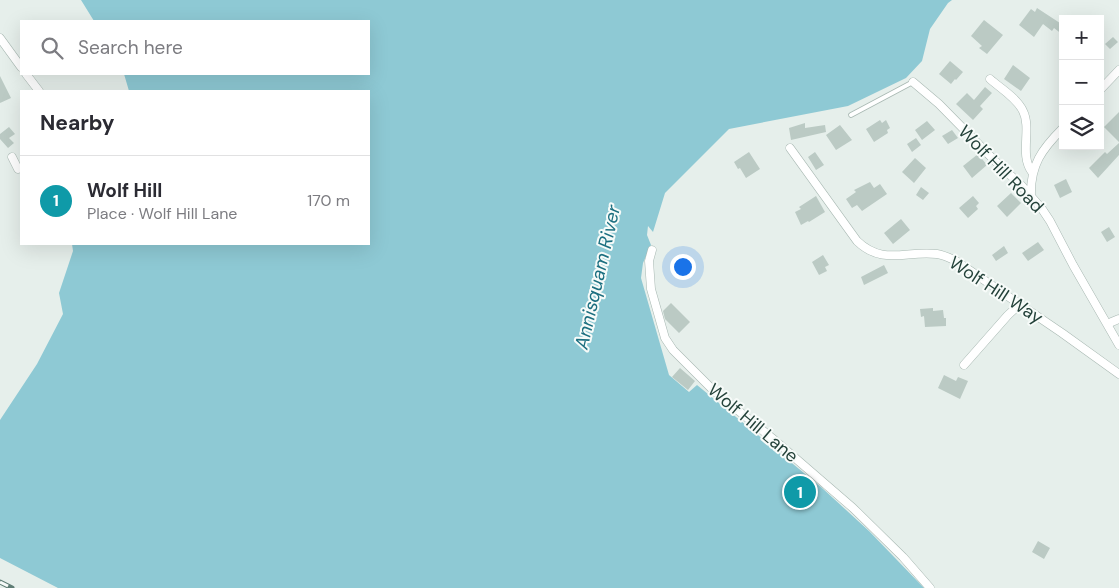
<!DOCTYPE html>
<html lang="en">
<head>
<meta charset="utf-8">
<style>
	body { margin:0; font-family:"DM Sans",sans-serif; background:#f2f2f3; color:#2b2b33 }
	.controls { position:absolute; right:15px; top:15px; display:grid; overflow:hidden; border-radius:0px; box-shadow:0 5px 20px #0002 }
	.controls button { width:45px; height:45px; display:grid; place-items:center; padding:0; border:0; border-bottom:1px solid #e1e1e2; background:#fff; color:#2b2b33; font:25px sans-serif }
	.you { position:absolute; left:682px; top:266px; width:18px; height:18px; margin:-12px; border:4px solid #fff; border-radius:50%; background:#1a73e8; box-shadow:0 0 0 8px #1a73e833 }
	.badge { display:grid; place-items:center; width:32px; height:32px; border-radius:50%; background:#7c3aed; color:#fff; font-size:16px; font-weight:700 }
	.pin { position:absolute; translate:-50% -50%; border:2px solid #fff; box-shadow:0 1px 5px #0006 }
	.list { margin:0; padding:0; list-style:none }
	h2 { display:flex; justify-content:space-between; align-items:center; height:65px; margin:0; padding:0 20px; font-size:21px }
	h2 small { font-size:16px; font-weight:400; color:#7c7c81 }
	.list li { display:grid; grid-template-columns:32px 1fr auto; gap:15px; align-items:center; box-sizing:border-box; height:90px; padding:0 20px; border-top:1px solid #e1e1e2 }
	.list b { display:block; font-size:19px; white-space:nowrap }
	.list p { margin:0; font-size:16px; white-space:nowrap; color:#7c7c81 }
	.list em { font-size:16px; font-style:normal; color:#7c7c81 }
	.icon { flex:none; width:28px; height:28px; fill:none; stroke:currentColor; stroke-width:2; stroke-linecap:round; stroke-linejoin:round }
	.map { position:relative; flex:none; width:1119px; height:588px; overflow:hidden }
	.search { position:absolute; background:#fff; box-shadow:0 5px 20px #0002; left:20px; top:20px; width:350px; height:55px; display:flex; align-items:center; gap:12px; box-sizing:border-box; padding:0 18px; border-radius:0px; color:#7c7c81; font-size:19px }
	.panel { position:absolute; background:#fff; box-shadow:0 5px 20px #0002; left:20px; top:90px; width:350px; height:155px; border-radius:0px }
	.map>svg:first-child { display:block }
	.water { fill:#8ec9d4 }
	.building { fill:#bbcac4 }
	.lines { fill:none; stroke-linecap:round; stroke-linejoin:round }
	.lane-casing { stroke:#a8b8b2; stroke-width:5.5 }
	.street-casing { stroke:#a8b8b2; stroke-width:9 }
	.lane { stroke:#fff; stroke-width:4 }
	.street { stroke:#fff; stroke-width:8 }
	.rail-casing { stroke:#5f7d75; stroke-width:5 }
	.rail { stroke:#f7fbf9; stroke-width:3; stroke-dasharray:9; stroke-linecap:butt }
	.labels { text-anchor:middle; stroke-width:4; stroke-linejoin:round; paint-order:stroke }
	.street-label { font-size:18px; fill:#24423a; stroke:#f7fbf9 }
	.water-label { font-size:19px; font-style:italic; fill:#1c6f80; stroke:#f7fbf9 }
</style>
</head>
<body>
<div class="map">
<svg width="1119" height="588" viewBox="0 0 1119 588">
	<rect width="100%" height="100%" fill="#e6efeb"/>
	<path class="water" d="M81,0h871l-4,3 -18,26 -8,32 -16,17 -58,28 -119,23 -64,64 -12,39 -5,-6 -1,9 4,10 -8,18 -2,15 28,97 20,17 8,-7 124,102 48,44 55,57h-866l-58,-30v-138l37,-56 26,-50 -4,-21 14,-42 -1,-7h297v-153h-240l-5,-17h245v-53h-275z"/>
	<path class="building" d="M1037,8l26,17v10l-9,-7 -2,3 -9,-7 -9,13 -15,-12 12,-16 4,3z
		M984,20l19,15 -16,19 -8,-6 3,-2 -11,-10z
		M1113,37l5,5 -8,7 -5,-5z
		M950,61l13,11 -7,8 -1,-1 -4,5 -12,-10z
		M1013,65l17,13 -9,13 -17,-12z
		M0,76l11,22 -11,5z
		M985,87l7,6 -12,13 3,3 -10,11 -17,-16 11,-11 7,7z
		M1119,112v30l-15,-15z
		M880,120l2,3 4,-3 4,8 -3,2 1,3 -14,9 -8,-13z
		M927,121l8,9 -13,10 -7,-10z
		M805,123v5l20,-3 1,7 -35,8 -2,-12z
		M840,125l12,15 -16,10 -10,-15z
		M9,127l6,7 -6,4 5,5 -6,5 -8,-9v-5z
		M952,130l6,8 -10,6 -6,-8z
		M916,138l5,7 -9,7 -5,-8z
		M1119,143v12l-21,23 -9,-10 16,-16 2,2z
		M749,152l11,17 -14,9 -6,-10 -2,1 -4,-7z
		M815,152l9,13 -8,5 -8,-13z
		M978,154l9,11 -15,13 -9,-12z
		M915,158l11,10 -12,15 -12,-11z
		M1066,179l6,13 -12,6 -6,-13z
		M870,182l4,6 6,-4 7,10 -25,17 -5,-6 -5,3 -6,-9 10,-7 -2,-2z
		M921,187l8,6 -6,7 -7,-5z
		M1011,193l10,10 -14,14 -10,-11z
		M816,196l9,16 -16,10 -1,-1 -7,4 -6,-13 6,-3 -2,-2z
		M973,196l6,7 -3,3 2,3 -10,9 -9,-10z
		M901,219l9,11 -17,14 -9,-11z
		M1109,227l6,10 -8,5 -6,-10z
		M1038,242l6,8 -16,11 -6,-8z
		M1004,246l4,7 -12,8 -4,-6z
		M823,255l6,10 -4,2 2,4 -8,4 -7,-13z
		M884,265l4,8 -24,12 -3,-8z
		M671,303l19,19 -11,11 -14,-14 -2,-8z
		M933,308v3l10,-1 1,8h2v8l-21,1 -1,-11 -3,1 -1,-8z
		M680,368l15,13 -7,9 -16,-13z
		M944,375l12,6 2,-4 10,4 -8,18 -22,-11z
		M1038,541l12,7 -6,11 -12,-7z"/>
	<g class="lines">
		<defs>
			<path id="lane" d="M851,115l62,-33"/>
			<path id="street" d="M0,38l21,29
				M26,74l13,17
				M990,79c10,9 27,19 33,32 9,18 -4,44 9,61
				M913,82l26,22 56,57 26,24 21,24 8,12 23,44 46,80
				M1100,90l19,-20
				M790,148l67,93c26,25 49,9 80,13 7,1 13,4 19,7l106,72 57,41
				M12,157l6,12 3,-1
				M1031,196c-1,-31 11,-47 32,-68
				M652,250l-3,11 2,28 14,49 8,12 40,40 59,48 81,70 50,49 27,31
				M1107,324l12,-5
				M964,365l44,-50 11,-10"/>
		</defs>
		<use href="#lane" class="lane-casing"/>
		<use href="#street" class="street-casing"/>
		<use href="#lane" class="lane"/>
		<use href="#street" class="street"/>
		<defs>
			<path id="rail" d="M0,582l12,6"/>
		</defs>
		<use href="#rail" class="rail-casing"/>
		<use href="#rail" class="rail"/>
	</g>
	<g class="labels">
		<g class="street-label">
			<text transform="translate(1001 169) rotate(46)" y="6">Wolf Hill Road</text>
			<text transform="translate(996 290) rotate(33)" y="6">Wolf Hill Way</text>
			<text transform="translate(753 423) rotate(40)" y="6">Wolf Hill Lane</text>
		</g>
		<g class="water-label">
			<text transform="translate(597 277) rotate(-77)" y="7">Annisquam River</text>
		</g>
	</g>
</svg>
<div class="controls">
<button>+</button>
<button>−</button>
<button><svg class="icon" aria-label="layers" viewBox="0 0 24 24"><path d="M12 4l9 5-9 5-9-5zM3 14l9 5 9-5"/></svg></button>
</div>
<div class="you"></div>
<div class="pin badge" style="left:800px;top:492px;background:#0f9aa8">1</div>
<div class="search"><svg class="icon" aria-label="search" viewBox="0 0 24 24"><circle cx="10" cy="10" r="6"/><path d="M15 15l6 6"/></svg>Search here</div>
<section class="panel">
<h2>Nearby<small></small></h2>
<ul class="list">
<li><span class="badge" style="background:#0f9aa8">1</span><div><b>Wolf Hill</b><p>Place · Wolf Hill Lane</p></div><em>170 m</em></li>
</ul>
</section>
</div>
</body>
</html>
